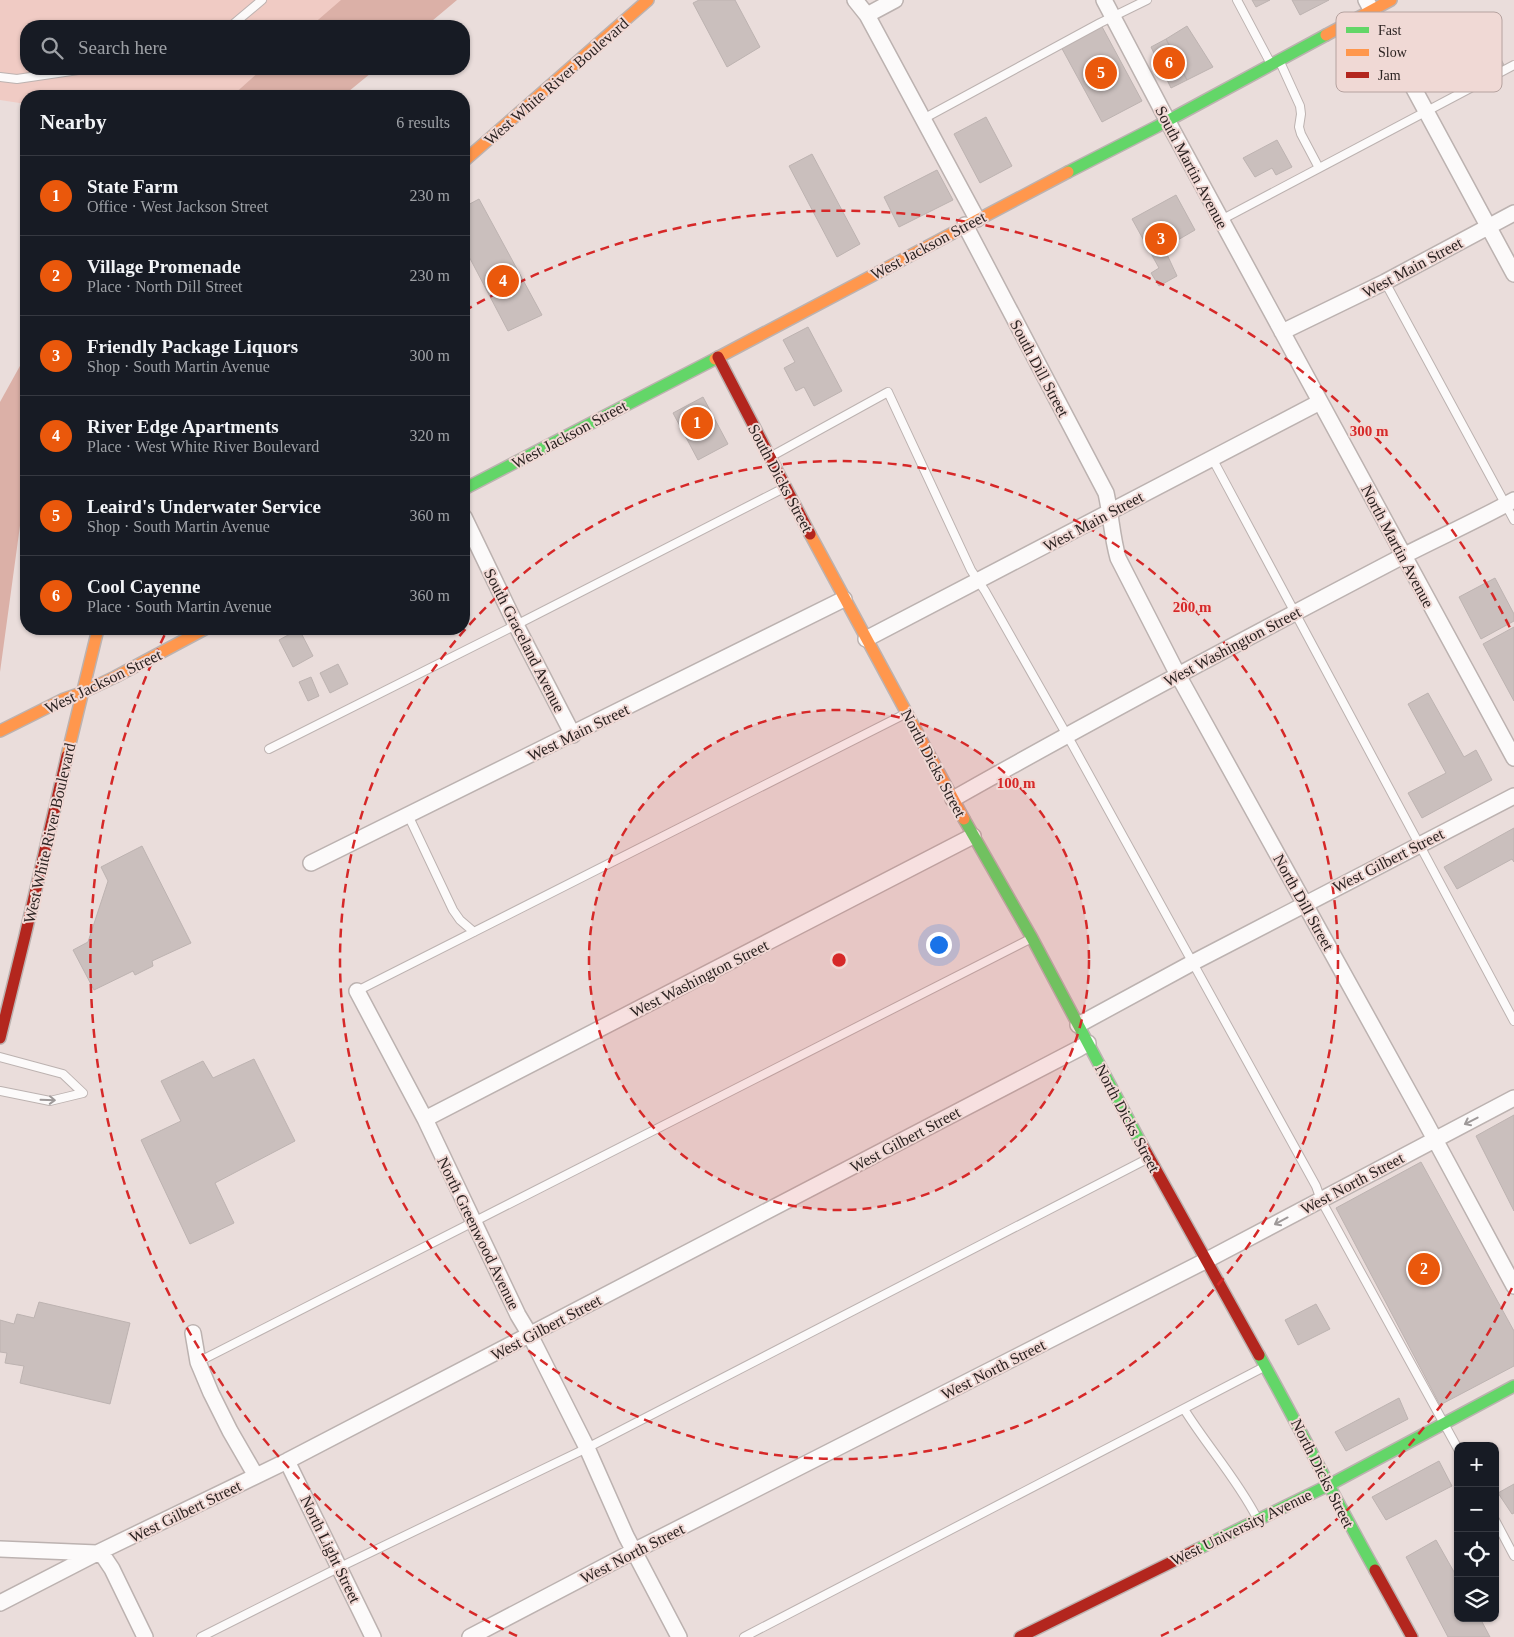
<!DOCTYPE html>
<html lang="en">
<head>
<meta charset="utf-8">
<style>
	body { margin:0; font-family:"Times New Roman",serif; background:#20242c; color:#f1f3f6 }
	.controls { position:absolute; right:15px; bottom:15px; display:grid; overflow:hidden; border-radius:10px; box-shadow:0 1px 4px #0004 }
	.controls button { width:45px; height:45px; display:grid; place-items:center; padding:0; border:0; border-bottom:1px solid #363941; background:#171b24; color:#f1f3f6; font:25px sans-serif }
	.you { position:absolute; left:938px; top:944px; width:18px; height:18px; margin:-12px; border:4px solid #fff; border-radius:50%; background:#1a73e8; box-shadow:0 0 0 8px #1a73e833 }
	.badge { display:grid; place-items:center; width:32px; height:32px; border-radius:50%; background:#ea580c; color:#fff; font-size:16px; font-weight:700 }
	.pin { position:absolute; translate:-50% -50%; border:2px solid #fff; box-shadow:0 1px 5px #0006 }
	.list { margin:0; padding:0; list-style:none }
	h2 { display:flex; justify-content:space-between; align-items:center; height:65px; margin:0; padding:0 20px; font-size:21px }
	h2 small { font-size:16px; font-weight:400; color:#9ea1a6 }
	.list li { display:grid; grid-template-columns:32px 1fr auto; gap:15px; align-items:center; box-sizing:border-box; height:80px; padding:0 20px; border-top:1px solid #363941 }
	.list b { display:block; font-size:19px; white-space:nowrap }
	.list p { margin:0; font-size:16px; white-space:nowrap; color:#9ea1a6 }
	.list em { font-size:16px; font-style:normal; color:#9ea1a6 }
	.icon { flex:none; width:28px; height:28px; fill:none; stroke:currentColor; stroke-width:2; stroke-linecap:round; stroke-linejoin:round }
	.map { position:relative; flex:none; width:1514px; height:1637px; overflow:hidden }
	.search { position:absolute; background:#171b24; box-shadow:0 1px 4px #0004; left:20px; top:20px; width:450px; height:55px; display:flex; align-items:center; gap:12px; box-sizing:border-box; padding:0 18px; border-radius:20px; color:#9ea1a6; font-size:19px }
	.panel { position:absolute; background:#171b24; box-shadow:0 1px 4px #0004; left:20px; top:90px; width:450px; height:545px; border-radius:20px }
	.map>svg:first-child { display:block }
	.green { fill:#f0cbc4 }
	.water { fill:#dbb0a7 }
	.building { fill:#cabfbd; stroke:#bdb3b1 }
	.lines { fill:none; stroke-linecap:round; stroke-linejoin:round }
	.lane-casing { stroke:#bcb2b0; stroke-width:10 }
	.street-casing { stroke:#bcb2b0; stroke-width:18 }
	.fast-casing { stroke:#bcb2b0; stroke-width:14 }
	.slow-casing { stroke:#bcb2b0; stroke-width:14 }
	.jam-casing { stroke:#bcb2b0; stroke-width:14 }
	.lane { stroke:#fcfafa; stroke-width:8 }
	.street { stroke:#fcfafa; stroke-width:15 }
	.fast { stroke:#63d668; stroke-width:11 }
	.slow { stroke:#ff974d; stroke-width:11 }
	.jam { stroke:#b3261e; stroke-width:11 }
	.oneway { stroke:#9e9999 }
	.ring { fill:none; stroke:#d62828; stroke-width:2.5; stroke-dasharray:9 6 }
	.labels { text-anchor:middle; stroke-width:4; stroke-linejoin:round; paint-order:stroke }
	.street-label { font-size:16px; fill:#2c2322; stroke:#f0d9d5 }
	.key { fill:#f0d9d5; stroke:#b5a29f; stroke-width:1 }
	.key-label { font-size:14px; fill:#2c2322 }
	.centre { fill:#d62828; stroke:#f0d9d5; stroke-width:2.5 }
	.ring-label { font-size:15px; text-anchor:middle; font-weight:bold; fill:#d62828; stroke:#f0d9d5; stroke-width:4; stroke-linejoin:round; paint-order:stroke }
</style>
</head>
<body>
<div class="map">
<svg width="1514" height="1637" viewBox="0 0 1514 1637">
	<rect width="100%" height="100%" fill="#eadddb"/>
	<path class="green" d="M0,0h342l-30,26h-286v43h237l-31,27h-206v8l-26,-4z"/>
	<path class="water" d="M341,0h116l-31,26h-115z
		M262,69h114l-33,27h-111z
		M26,355v147l-4,9 -22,161v-270z"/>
	<path class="building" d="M699,0h36l25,47 -33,20 -34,-64z
		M1252,0h18l-14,7z
		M1292,0h37l-29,15z
		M1100,23l42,78 -40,21 -42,-77z
		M1187,26l26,41 -26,13 -21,-41z
		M1489,36l15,29 -39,21 -15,-29z
		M1166,39l21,41 -16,8 -20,-41z
		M986,117l26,49 -32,17 -26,-49z
		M1277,140l15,27 -16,8 -4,-7 -17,9 -12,-19z
		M812,154l48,90 -23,13 -48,-91z
		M937,170l16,30 -54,27 -15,-30z
		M1176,195l19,35 -31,18 13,28 -18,10 -8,-13 8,-5 -27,-49z
		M479,199l63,116 -34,16 -44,-84v-40z
		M808,327l34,64 -28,15 -10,-19 -8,4 -12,-23 11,-6 -12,-22z
		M703,397l25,47 -30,16 -25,-47z
		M1495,578l19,36v7l-33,18 -22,-42z
		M1514,627v74l-31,-57z
		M299,629l14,27 -20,11 -14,-27z
		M338,664l10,20 -18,9 -10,-20z
		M311,677l8,19 -11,5 -9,-19z
		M1428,693l36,64 12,-7 16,30 -70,38 -14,-25 38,-20 -38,-69z
		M1514,828v34l-2,-3 -55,30 -13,-22z
		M142,846l49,97 -39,18 1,5 -18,9 -2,-4 -39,19 -21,-40 15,-8 20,-61 -7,-14z
		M254,1059l41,82 -80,42 19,40 -44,21 -49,-104 40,-19 -20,-40 42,-20 10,17z
		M1514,1115v96l-38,-75z
		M1421,1162l93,169v35l-74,39 -104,-197z
		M39,1302l91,21 -20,81 -90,-21 4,-17 -19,-3 2,-10 -7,-1v-32l14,4 3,-10 17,4z
		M1316,1304l14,25 -32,16 -13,-25z
		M1399,1398l9,21 -62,32 -11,-19z
		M1439,1461l13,25 -66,34 -14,-23z
		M1514,1484v29l-2,1 -14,-21z
		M1436,1540l22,39v39h22l10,19h-42l-42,-80z"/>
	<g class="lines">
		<defs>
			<path id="lane" d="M1237,0l34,64
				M231,26l31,-26
				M1280,62l20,44 1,8 -2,13 2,7 18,34
				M0,77l17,2 68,-10
				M923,119l177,-96 47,-23
				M1221,220l293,-155
				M1385,282l129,238
				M770,457l118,-65 83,178 14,21 87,153 244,442 5,14 137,249
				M1212,458l302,563
				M269,749l247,-124 268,-137
				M408,815l45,95 7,10 14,12
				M357,991l548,-277
				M0,1057l63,17 20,19 -33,8 -50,-10
				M198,1362l834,-424
				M1184,1409c23,37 53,70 73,109
				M1495,1520l19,36
				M201,1637l139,-70 247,-119 562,-290
				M744,1637l520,-270"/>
			<path id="street" d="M855,0l12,15 110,204
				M1104,0l70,133 340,625
				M1366,0l148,274
				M867,15l28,-15
				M965,225l141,268c5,22 6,44 12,65l60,117 247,446 89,165
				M1282,332l103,-50 129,-69
				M464,517l52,108 57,110
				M866,639l454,-237
				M953,799c148,-84 299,-164 450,-243 37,-19 75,-36 111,-56
				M311,863l533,-264
				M357,991l68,128 93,196 12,20 57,113 39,88 53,101
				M1078,1025l114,-62 322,-167
				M425,1119l548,-283
				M193,1333l5,29 13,31 19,38 26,45
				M287,1461l86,176
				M0,1549l97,4 7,4 8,12 33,68
				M0,1603l97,-50 190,-92 791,-412 10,-6
				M470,1637l164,-86 573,-291 307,-162"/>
			<path id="fast" d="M1068,172l88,-45 170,-92
				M464,489l251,-130
				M964,819l68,119 109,205
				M1259,1355c40,71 76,144 116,215
				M1196,1550l133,-65 185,-99"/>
			<path id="slow" d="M1326,35l65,-35
				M464,161l184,-161
				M715,359l353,-187
				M810,534l154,285
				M0,731l64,-32 17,-6 34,-16 90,-48
				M67,756l31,-127"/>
			<path id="jam" d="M718,357l92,177
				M0,1038l25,-102 42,-180
				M1141,1143l118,212
				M1375,1570l37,67
				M1020,1637l176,-87"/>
		</defs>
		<use href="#lane" class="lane-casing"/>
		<use href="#street" class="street-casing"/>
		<use href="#fast" class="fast-casing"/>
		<use href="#slow" class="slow-casing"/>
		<use href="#jam" class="jam-casing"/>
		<use href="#lane" class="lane"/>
		<use href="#street" class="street"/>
		<use href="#fast" class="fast"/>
		<use href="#slow" class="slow"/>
		<use href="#jam" class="jam"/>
	</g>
	<defs><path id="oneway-shaft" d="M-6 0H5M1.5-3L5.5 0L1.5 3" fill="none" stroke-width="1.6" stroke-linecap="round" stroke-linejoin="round" transform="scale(1.25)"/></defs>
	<g class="oneway">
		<use href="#oneway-shaft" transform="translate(48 1100) rotate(2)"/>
		<use href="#oneway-shaft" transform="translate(1471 1121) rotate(153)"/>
		<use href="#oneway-shaft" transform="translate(1281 1221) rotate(152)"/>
	</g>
	<circle cx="839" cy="960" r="250" fill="#d62828" fill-opacity=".12"/>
	<g class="ring">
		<circle cx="839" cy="960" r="250"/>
		<circle cx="839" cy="960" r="499"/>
		<path d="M1512 1288A749 749 0 0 1 1161 1636M517 1636A749 749 0 0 1 166 632M464 311A749 749 0 0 1 1512 632"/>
	</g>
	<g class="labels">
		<g class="street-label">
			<text transform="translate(556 81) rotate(-41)" y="6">West White River Boulevard</text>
			<text transform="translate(1192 167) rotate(62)" y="6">South Martin Avenue</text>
			<text transform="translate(928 245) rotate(-28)" y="6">West Jackson Street</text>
			<text transform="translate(1412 267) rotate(-28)" y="6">West Main Street</text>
			<text transform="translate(1040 368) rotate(62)" y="6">South Dill Street</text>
			<text transform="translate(569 434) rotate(-28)" y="6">West Jackson Street</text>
			<text transform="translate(781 478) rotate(62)" y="6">South Dicks Street</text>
			<text transform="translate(1093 521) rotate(-28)" y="6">West Main Street</text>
			<text transform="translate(1398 546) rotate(62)" y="6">North Martin Avenue</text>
			<text transform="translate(525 640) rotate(63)" y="6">South Graceland Avenue</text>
			<text transform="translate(1232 646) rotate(-28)" y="6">West Washington Street</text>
			<text transform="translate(103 681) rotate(-26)" y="6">West Jackson Street</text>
			<text transform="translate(578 732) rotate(-26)" y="6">West Main Street</text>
			<text transform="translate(934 763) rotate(62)" y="6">North Dicks Street</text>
			<text transform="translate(49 833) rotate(-77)" y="6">West White River Boulevard</text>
			<text transform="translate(1388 860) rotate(-27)" y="6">West Gilbert Street</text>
			<text transform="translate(1304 902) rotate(61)" y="6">North Dill Street</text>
			<text transform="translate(699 978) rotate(-27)" y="6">West Washington Street</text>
			<text transform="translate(1128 1118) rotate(62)" y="6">North Dicks Street</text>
			<text transform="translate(905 1139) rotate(-28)" y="6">West Gilbert Street</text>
			<text transform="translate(1352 1183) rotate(-28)" y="6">West North Street</text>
			<text transform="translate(479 1233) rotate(64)" y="6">North Greenwood Avenue</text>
			<text transform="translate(546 1327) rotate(-28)" y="6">West Gilbert Street</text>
			<text transform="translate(993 1369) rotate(-27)" y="6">West North Street</text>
			<text transform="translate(1323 1473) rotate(63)" y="6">North Dicks Street</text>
			<text transform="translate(185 1511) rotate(-26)" y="6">West Gilbert Street</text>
			<text transform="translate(1241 1527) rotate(-26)" y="6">West University Avenue</text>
			<text transform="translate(331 1549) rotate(64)" y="6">North Light Street</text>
			<text transform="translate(632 1553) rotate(-27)" y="6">West North Street</text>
		</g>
	</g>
	<rect x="1336" y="12" width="166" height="80" rx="8" class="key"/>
	<rect x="1346" y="27" width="23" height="6" fill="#63d668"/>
	<rect x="1346" y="49" width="23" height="7" fill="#ff974d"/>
	<rect x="1346" y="72" width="23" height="6" fill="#b3261e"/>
	<g class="key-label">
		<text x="1378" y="35">Fast</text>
		<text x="1378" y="57">Slow</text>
		<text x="1378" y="80">Jam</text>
	</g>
	<circle cx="839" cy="960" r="8" class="centre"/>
	<g class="ring-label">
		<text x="1369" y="436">300 m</text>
		<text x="1192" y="612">200 m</text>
		<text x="1016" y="788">100 m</text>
	</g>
</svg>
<div class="controls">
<button>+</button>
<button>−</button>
<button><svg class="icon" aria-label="locate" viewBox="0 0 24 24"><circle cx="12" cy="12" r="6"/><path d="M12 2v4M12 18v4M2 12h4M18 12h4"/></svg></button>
<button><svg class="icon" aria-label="layers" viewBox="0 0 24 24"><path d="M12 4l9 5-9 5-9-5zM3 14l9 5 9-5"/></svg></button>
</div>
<div class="you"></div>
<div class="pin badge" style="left:697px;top:423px">1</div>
<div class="pin badge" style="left:1424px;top:1269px">2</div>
<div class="pin badge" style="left:1161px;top:239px">3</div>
<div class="pin badge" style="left:503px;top:281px">4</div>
<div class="pin badge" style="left:1101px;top:73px">5</div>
<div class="pin badge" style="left:1169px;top:63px">6</div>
<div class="search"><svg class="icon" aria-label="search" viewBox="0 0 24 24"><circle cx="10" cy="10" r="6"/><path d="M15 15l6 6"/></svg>Search here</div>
<section class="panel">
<h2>Nearby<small>6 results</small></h2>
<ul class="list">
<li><span class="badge">1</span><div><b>State Farm</b><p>Office · West Jackson Street</p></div><em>230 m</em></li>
<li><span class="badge">2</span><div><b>Village Promenade</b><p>Place · North Dill Street</p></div><em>230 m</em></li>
<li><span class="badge">3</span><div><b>Friendly Package Liquors</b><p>Shop · South Martin Avenue</p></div><em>300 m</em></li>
<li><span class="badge">4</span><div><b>River Edge Apartments</b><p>Place · West White River Boulevard</p></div><em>320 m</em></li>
<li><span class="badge">5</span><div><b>Leaird's Underwater Service</b><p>Shop · South Martin Avenue</p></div><em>360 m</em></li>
<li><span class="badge">6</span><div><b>Cool Cayenne</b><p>Place · South Martin Avenue</p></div><em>360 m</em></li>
</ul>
</section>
</div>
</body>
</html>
